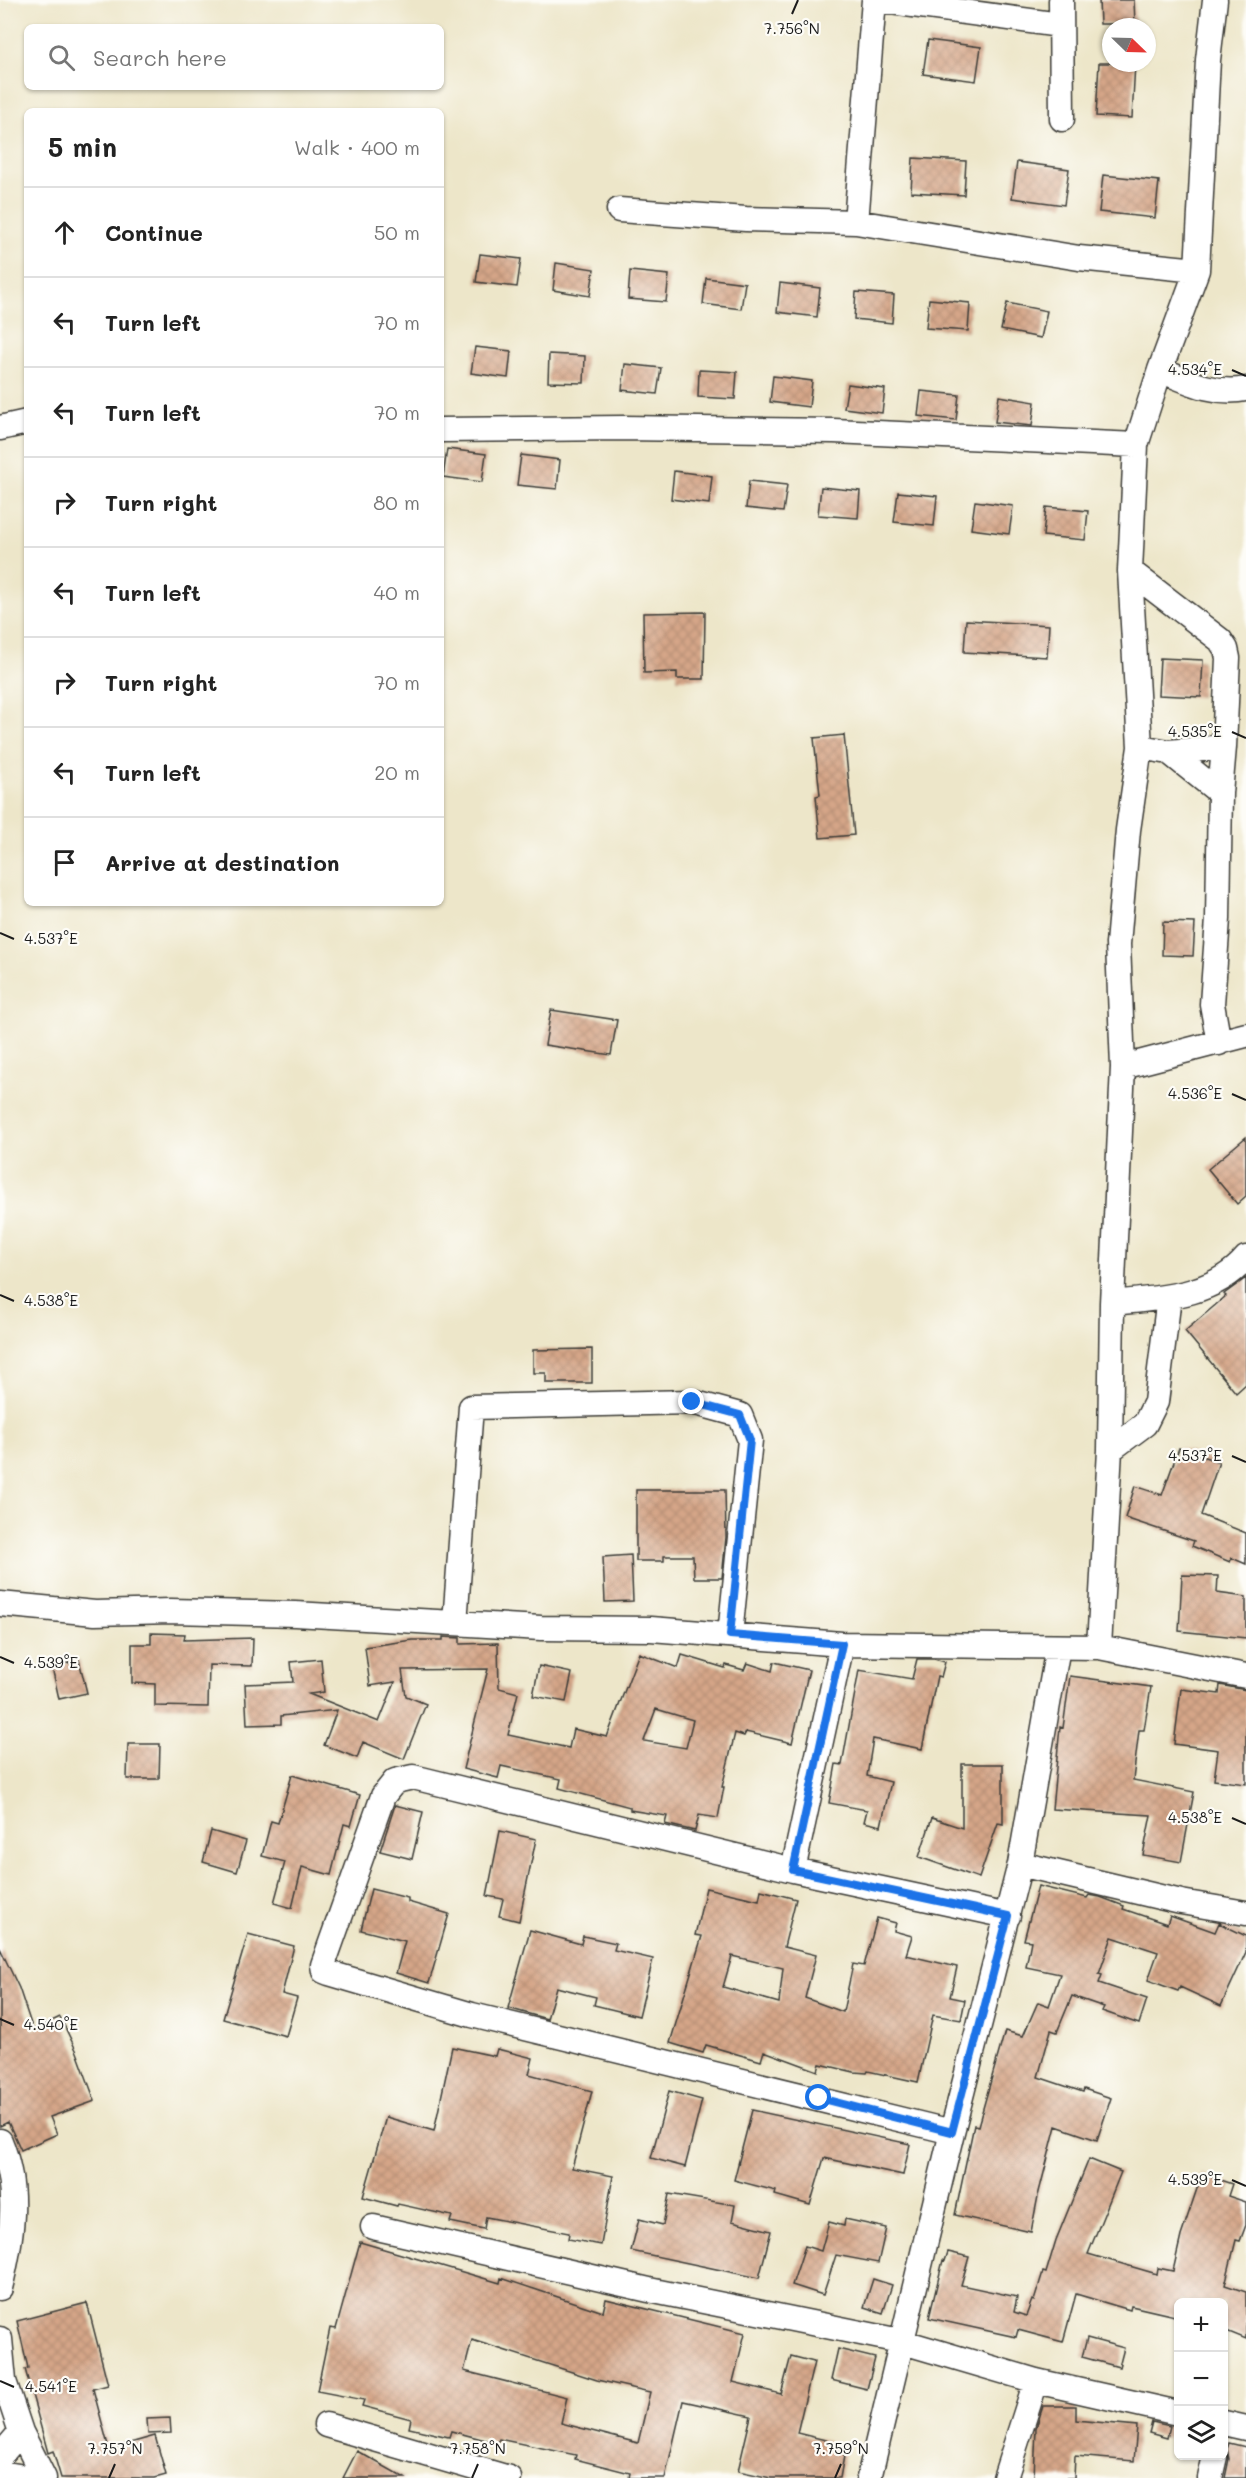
<!DOCTYPE html>
<html lang="en">
<head>
<meta charset="utf-8">
<style>
	body { margin:0; font-family:Mali,sans-serif; background:#f6f6f6; color:#222 }
	.controls { position:absolute; right:18px; bottom:18px; display:grid; overflow:hidden; border-radius:9px; box-shadow:0 2px 4px #0004 }
	.controls button { width:54px; height:54px; display:grid; place-items:center; padding:0; border:0; border-bottom:2px solid #e0e0e0; background:#fff; color:#222; font:30px sans-serif }
	.compass { position:absolute; left:1102px; top:18px; width:54px; height:54px; border-radius:50%; background:#fff; box-shadow:0 2px 4px #0004; rotate:113deg }
	.stop { position:absolute; width:18px; height:18px; margin:-14px; border:4px solid #1a73e8; border-radius:50%; background:#fff }
	.stop.end { background:#1a73e8; border-color:#fff; box-shadow:0 2px 6px #0008 }
	.list { margin:0; padding:0; list-style:none }
	h2 { display:flex; justify-content:space-between; align-items:center; height:78px; margin:0; padding:0 24px; font-size:26px }
	h2 small { font-size:20px; font-weight:400; color:#767676 }
	.list li { display:grid; grid-template-columns:39px 1fr auto; gap:18px; align-items:center; box-sizing:border-box; height:90px; padding:0 24px; border-top:2px solid #e0e0e0 }
	.list b { display:block; font-size:22px; white-space:nowrap }
	.list em { font-size:20px; font-style:normal; color:#767676 }
	.icon { flex:none; width:33px; height:33px; fill:none; stroke:currentColor; stroke-width:2; stroke-linecap:round; stroke-linejoin:round }
	.map { position:relative; flex:none; width:1246px; height:2478px; overflow:hidden }
	.search { position:absolute; background:#fff; box-shadow:0 2px 4px #0004; left:24px; top:24px; width:420px; height:66px; display:flex; align-items:center; gap:15px; box-sizing:border-box; padding:0 21px; border-radius:9px; color:#767676; font-size:22px }
	.panel { position:absolute; background:#fff; box-shadow:0 2px 4px #0004; left:24px; top:108px; width:420px; height:798px; border-radius:9px }
	.map>svg:first-child { display:block }
	.building { fill:url(#building-cross-hatch); fill-rule:evenodd }
	.lines { fill:none; stroke-linecap:round; stroke-linejoin:round }
	.street-casing { stroke:#3b3a36; stroke-width:27 }
	.street { stroke:#fff; stroke-width:24 }
	.route { stroke:#1a73e8; stroke-width:8 }
	.ticks { fill:none; stroke:#1c1c1c; stroke-width:2 }
	.ticks-label { font-size:15px; text-anchor:middle; fill:#1c1c1c; stroke:#fdfcf7; stroke-width:4.5; stroke-linejoin:round; paint-order:stroke }
</style>
</head>
<body>
<div class="map">
<svg width="1246" height="2478" viewBox="0 0 1246 2478">
	<defs>
		<pattern id="building-cross-hatch" width="8" height="8" patternUnits="userSpaceOnUse" patternTransform="scale(1.5)"><rect width="8" height="8" fill="#d5a688"/><path d="M0 0l8 8M0 8l8-8" fill="none" stroke="#b68e75"/></pattern>
	</defs>
	<rect width="100%" height="100%" fill="#fdfcf7"/>
	<filter id="ink" filterUnits="userSpaceOnUse"><feTurbulence type="fractalNoise" baseFrequency=".0167" numOctaves="2"/><feDisplacementMap in="SourceGraphic" scale="12" xChannelSelector="R" yChannelSelector="G"/><feConvolveMatrix kernelMatrix="1 2 1 2 8 2 1 2 1" color-interpolation-filters="sRGB"/></filter>
	<filter id="wash" filterUnits="userSpaceOnUse"><feTurbulence type="fractalNoise" baseFrequency=".008" numOctaves="4" result="noise"/><feDisplacementMap in="SourceGraphic" scale="24" xChannelSelector="R" yChannelSelector="G"/><feGaussianBlur stdDeviation="1.35" result="paint"/><feColorMatrix in="noise" values="0 0 0 0 0 0 0 0 0 0 0 0 0 0 0 0 0 1.4 0 .05"/><feComposite in="paint" operator="in"/></filter>
	<g filter="url(#wash)">
		<rect width="100%" height="100%" fill="#ede6c9"/>
		<g id="blocks">
			<path class="building" d="M1099,0h35l1,24h-35z
				M928,40l53,7 -5,34 -53,-7z
				M1099,63h36l-3,55 -36,-2z
				M913,158l53,3 -2,34 -53,-3z
				M1017,162l52,7 -5,36 -52,-7z
				M1103,175l56,6 -4,37 -56,-6z
				M480,254l41,5 -4,28 -41,-5z
				M556,263l38,6 -4,27 -37,-6z
				M630,271l39,4 -3,27 -38,-3z
				M706,278l39,5 -4,26 -38,-5z
				M780,283l40,5 -3,29 -40,-5z
				M856,292l38,3 -2,28 -38,-4z
				M929,299l41,4 -2,28 -42,-3z
				M1007,303l40,8 -6,27 -40,-8z
				M475,347l36,4 -3,27 -37,-5z
				M549,354l36,2 -1,27 -36,-1z
				M625,364l36,4 -4,26 -35,-4z
				M699,370l38,2 -2,27 -37,-2z
				M773,376l39,5 -3,26 -39,-5z
				M848,384l37,5 -3,24 -38,-5z
				M921,391l38,4 -3,25 -38,-4z
				M999,396l36,6 -3,24 -37,-4z
				M447,449l39,5 -4,28 -39,-5z
				M521,455l39,5 -3,29 -40,-4z
				M674,471l38,5 -3,28 -38,-5z
				M749,481l38,4 -4,27 -37,-4z
				M821,487l39,4 -2,27 -40,-3z
				M898,492l39,4 -3,30 -40,-4z
				M975,501l38,5 -4,28 -38,-5z
				M1046,507l42,4 -3,29 -42,-4z
				M705,612l-1,67h-27v-7l-33,1 -1,-60z
				M966,620l83,5 -2,32 -83,-5z
				M1160,658l43,2 -2,37 -43,-2z
				M844,735l10,100 -34,3 -4,-42 4,-1 -6,-57z
				M1163,922l32,1 -2,33 -31,-1z
				M551,1010l66,10 -6,35 -66,-10z
				M1246,1137v59l-9,8 -29,-35z
				M1246,1278v106l-10,9 -51,-62 41,-35 -2,-2z
				M592,1349v34h-46v-10h-13v-23z
				M1179,1448l40,14 -18,53 45,18v31l-14,-6 -2,4 -38,-16 2,-5 -69,-23 10,-32 27,9z
				M636,1490h89l1,47 -4,41h-28l-1,-22h-29v5h-28z
				M631,1555l2,46 -28,1 -2,-45z
				M1182,1575l36,1 -1,17 29,4v41l-67,-7z
				M151,1633l34,1 -1,6 69,-2 -1,28 -43,-1 -1,42 -53,-1v-22l-23,-1v-39h19z
				M443,1637l17,1v6l38,-1 1,45 19,5 -10,42 61,13 4,-19 34,8 32,-84 39,15 4,-13 43,13 1,-3 18,5 3,-7 25,8 2,-9 35,8 -17,73 -46,-11 -2,4 -9,-3 -13,54h2l-6,31 -19,-3 -4,16 -30,-7 2,-8 -37,-6v-3l-71,-19 2,-9 -60,-13 -3,12 -35,-9 25,-100 -86,1 4,26 20,8 -22,55 -41,-17 -6,16 -33,-13 13,-35 -56,6v8l-34,1 -2,-41 48,-2 -2,-20 30,-3 3,33 -15,2 70,28 16,-40 -25,4 -5,-39 47,-7h31zM656,1709l37,11 -7,28 -42,-7z
				M917,1659h17l11,3 -4,15 -4,-1 -15,73 -49,-10 -6,37 24,6 -10,44 -17,-4 3,-12 -38,-7 7,-39 6,1 17,-95 53,9z
				M79,1660l8,33 -28,6 -7,-32z
				M539,1666l33,7 -6,29 -33,-6z
				M1070,1676l81,11 -7,43h-5l-6,50 61,12 -13,70 -38,-7 8,-40 -99,-6 8,-82 3,1z
				M1220,1685l26,5v94l-32,-4 4,-30 -44,-6 7,-55 38,5z
				M128,1744h32l-1,35h-32z
				M962,1764h41v60l-5,-1 -19,55 -60,-21 13,-39 30,10z
				M292,1775l68,20 -9,31 -7,-2 -13,51 -29,-8 -10,41 -18,-5 11,-41 -23,-6 9,-35 7,2z
				M395,1805l28,7 -11,47 -32,-8z
				M211,1831l35,10 -9,31 -34,-10z
				M500,1831l36,8 -17,82 -20,-5 4,-17 -16,-3z
				M1038,1886l49,12 2,-3 11,2 24,9 -1,3 44,15 3,-8 45,16 4,-9 27,13v16l-25,54 -41,-19 -2,4 -30,-11 10,-28 -46,-15 -13,37 3,1 -3,8 48,16 -8,25 -37,-13 2,-4 -32,-11 -15,36 -6,-2 -13,47 45,15 1,-3 27,9 -14,42 -41,-14 -18,70 -7,36 -76,-17 19,-90 4,1 27,-95 18,5 15,-34 11,4 11,-32 -34,-7 5,-26 -7,-1z
				M706,1888l53,12 2,-10 35,9 -12,48 32,8 -11,43 38,14 10,-48 11,2 13,-48 19,5 -2,8 18,5 -6,19 51,12 -7,30 15,3 -4,20 -28,-5 -15,67 -50,-11 -1,2 -13,-1 -34,-8 -2,7 -54,-20 -3,10 -55,-16 -3,8 -33,-10 32,-107 -7,-1zM732,1956l51,12 -4,35 -56,-16z
				M371,1889l37,9v4l41,12 -20,69 -33,-10 9,-32 -44,-11z
				M530,1930l51,14 2,-8 33,7 -2,7 39,9 -14,57 -45,-11 2,-8 -40,-10 -9,32 -39,-11z
				M248,1934l46,12 -12,48 15,4 -11,38 -63,-17z
				M0,1948l19,40 14,42 27,-13 17,35 18,49 -45,16 7,17 -36,16 -13,-28 -8,4z
				M452,2047l43,9 2,-7 36,9 -4,16 63,17 -20,77 41,8 -12,69 -33,-6 1,-6 -83,-16 -2,12 -34,-7 2,-6 -54,-12 -1,2 -34,-9 23,-80 48,14z
				M669,2091l33,9 -17,67 -34,-9z
				M752,2110l158,34 -7,31 -79,-17 -14,47 -35,-10 1,-4 -42,-11z
				M1089,2159l32,13 -33,82 69,20 1,-6 15,3 8,-35 21,-62 30,10 -4,12 18,6v23l-6,16 -4,-1 -11,45 21,7v47l-22,-9v-28h-45v15l-48,-11 -1,4 -54,-16 -13,48 -45,-12 -2,7 -87,-19 14,-58 2,1 3,-9 21,5 -8,28 56,12 -3,15 12,4 6,-16 2,1 9,-29 3,1 10,-33z
				M669,2194l66,11 -3,16 39,10 -12,47 -128,-27 8,-32 24,6z
				M845,2219l41,9 -8,35 -42,-8 -13,40 -31,-10 13,-39 16,5 8,-29 15,4z
				M360,2242l140,41 1,-5 102,34 3,-13 139,34 -12,49 48,12 10,-38 23,6 -17,71 49,12 -6,33h-69l-33,-7 13,-55 -68,-15 -18,77h-36l1,-5 -55,-14 1,-4 -77,-16 -2,4 -46,-12 -2,6 -40,-9 2,-9 -49,-13 2,-6 -47,-9 13,-63 6,1zM472,2340l125,40 53,12 -12,51 -77,-20 6,-26 -103,-26z
				M873,2279l19,6 -9,28 -19,-6z
				M87,2303l21,82 -15,4 16,60 46,-13 11,39 -11,3h-94l-8,-27 -5,2 -23,-84 3,-1 -11,-47z
				M1087,2338l37,10 -5,19 -37,-10z
				M838,2349l37,9 -8,31 -36,-9z
				M1043,2406h33v14l61,6 -3,35 -59,-5 -1,22h-40l2,-50z
				M170,2418l1,15 -23,1 -1,-15z
				M1152,2422l18,4 -3,12 -18,-5z
				M1229,2443l17,4v31h-21l4,-19 -2,-10z
				M357,2451l48,27h-62z"/>
		</g>
	</g>
	<g filter="url(#ink)">
		<use href="#blocks" fill-opacity="0" stroke="#3b3a36" stroke-width="1.5"/>
		<g class="lines">
			<defs>
				<path id="street" d="M876,0l184,25
					M1061,0l1,119
					M619,210l127,9 110,3 223,36 118,12
					M856,222l18,-222
					M1160,370c29,12 54,25 86,19
					M0,428l27,-6
					M441,430l182,-2 211,3 302,14
					M1130,571l90,69 6,9 2,9 -4,89 -4,46 -2,126 -6,85 7,39
					M1140,747l29,5 55,-5
					M1169,752l51,41
					M1123,1067l123,-32
					M1112,1303c48,-5 101,-6 134,-45
					M1110,1450l35,-26 11,-22 13,-105
					M0,1604l95,9 76,-2 124,3 246,14 110,1 191,15 257,3 147,29
					M455,1623l16,-216 221,-5 48,13 10,25 -20,195
					M1058,1647l-38,217 161,38 65,11
					M1099,1647l11,-197 2,-147 11,-236 -5,-123 10,-114 12,-83 -10,-176 6,-126 24,-75 37,-100 11,-210 7,-60
					M793,1870l49,-226
					M952,2132l-480,-117 -143,-42 -5,-2 -1,-6 60,-169 12,-15 18,-4 380,93 215,46
					M0,2141c20,48 12,98 0,147
					M373,2227l276,63 251,51 136,40 142,32
					M0,2339l4,42 17,51 23,46
					M1224,2423l22,5
					M326,2425l183,53
					M0,2456l21,-24
					M0,2473l31,5
					M869,2478l83,-346 68,-268
					M1005,2478l31,-97
					M1210,2478l5,-22"/>
			</defs>
			<use href="#street" class="street-casing"/>
			<use href="#street" class="street"/>
		</g>
	</g>
	<g class="lines" filter="url(#ink)">
		<path class="route" d="M692,1402l48,13 10,25 -20,195 112,9 -49,226 215,46 -56,216 -133,-34"/>
	</g>
	<path class="ticks" d="M792,14l6,-14M1232,370l14,6M1232,732l14,6M0,933l14,6M1232,1094l14,6M0,1295l14,6M1232,1456l14,6M0,1657l14,6M1232,1818l14,6M0,2019l14,6M1232,2180l14,6M0,2381l14,6M109,2478l6,-14M472,2478l6,-14M835,2478l6,-14"/>
	<g class="ticks-label">
		<text x="792" y="34">7.756°N</text>
		<text x="1195" y="375">4.534°E</text>
		<text x="1195" y="737">4.535°E</text>
		<text x="51" y="944">4.537°E</text>
		<text x="1195" y="1099">4.536°E</text>
		<text x="51" y="1306">4.538°E</text>
		<text x="1195" y="1461">4.537°E</text>
		<text x="51" y="1668">4.539°E</text>
		<text x="1195" y="1823">4.538°E</text>
		<text x="51" y="2030">4.540°E</text>
		<text x="1195" y="2185">4.539°E</text>
		<text x="51" y="2392">4.541°E</text>
		<text x="115" y="2454">7.757°N</text>
		<text x="478" y="2454">7.758°N</text>
		<text x="841" y="2454">7.759°N</text>
	</g>
</svg>
<div class="controls">
<button>+</button>
<button>−</button>
<button><svg class="icon" aria-label="layers" viewBox="0 0 24 24"><path d="M12 4l9 5-9 5-9-5zM3 14l9 5 9-5"/></svg></button>
</div>
<svg class="compass" viewBox="-18 -18 36 36"><path d="M0-13l5 13h-10z" fill="#e53935"/><path d="M0 13l5-13h-10z" fill="#767676"/></svg>
<div class="stop" style="left:819px;top:2098px"></div>
<div class="stop end" style="left:692px;top:1402px"></div>
<div class="search"><svg class="icon" aria-label="search" viewBox="0 0 24 24"><circle cx="10" cy="10" r="6"/><path d="M15 15l6 6"/></svg>Search here</div>
<section class="panel">
<h2>5 min<small>Walk · 400 m</small></h2>
<ul class="list">
<li><svg class="icon" aria-label="ahead" viewBox="0 0 24 24"><path d="M12 20V5M6 11l6-6 6 6"/></svg><div><b>Continue</b></div><em>50 m</em></li>
<li><svg class="icon" aria-label="left" viewBox="0 0 24 24"><path d="M17 20v-9H6M10 6l-5 5 5 5"/></svg><div><b>Turn left</b></div><em>70 m</em></li>
<li><svg class="icon" aria-label="left" viewBox="0 0 24 24"><path d="M17 20v-9H6M10 6l-5 5 5 5"/></svg><div><b>Turn left</b></div><em>70 m</em></li>
<li><svg class="icon" aria-label="right" viewBox="0 0 24 24"><path d="M7 20v-9h11M14 6l5 5-5 5"/></svg><div><b>Turn right</b></div><em>80 m</em></li>
<li><svg class="icon" aria-label="left" viewBox="0 0 24 24"><path d="M17 20v-9H6M10 6l-5 5 5 5"/></svg><div><b>Turn left</b></div><em>40 m</em></li>
<li><svg class="icon" aria-label="right" viewBox="0 0 24 24"><path d="M7 20v-9h11M14 6l5 5-5 5"/></svg><div><b>Turn right</b></div><em>70 m</em></li>
<li><svg class="icon" aria-label="left" viewBox="0 0 24 24"><path d="M17 20v-9H6M10 6l-5 5 5 5"/></svg><div><b>Turn left</b></div><em>20 m</em></li>
<li><svg class="icon" aria-label="arrive" viewBox="0 0 24 24"><path d="M6 21V4h12l-3 4 3 4H6"/></svg><div><b>Arrive at destination</b></div></li>
</ul>
</section>
</div>
</body>
</html>
